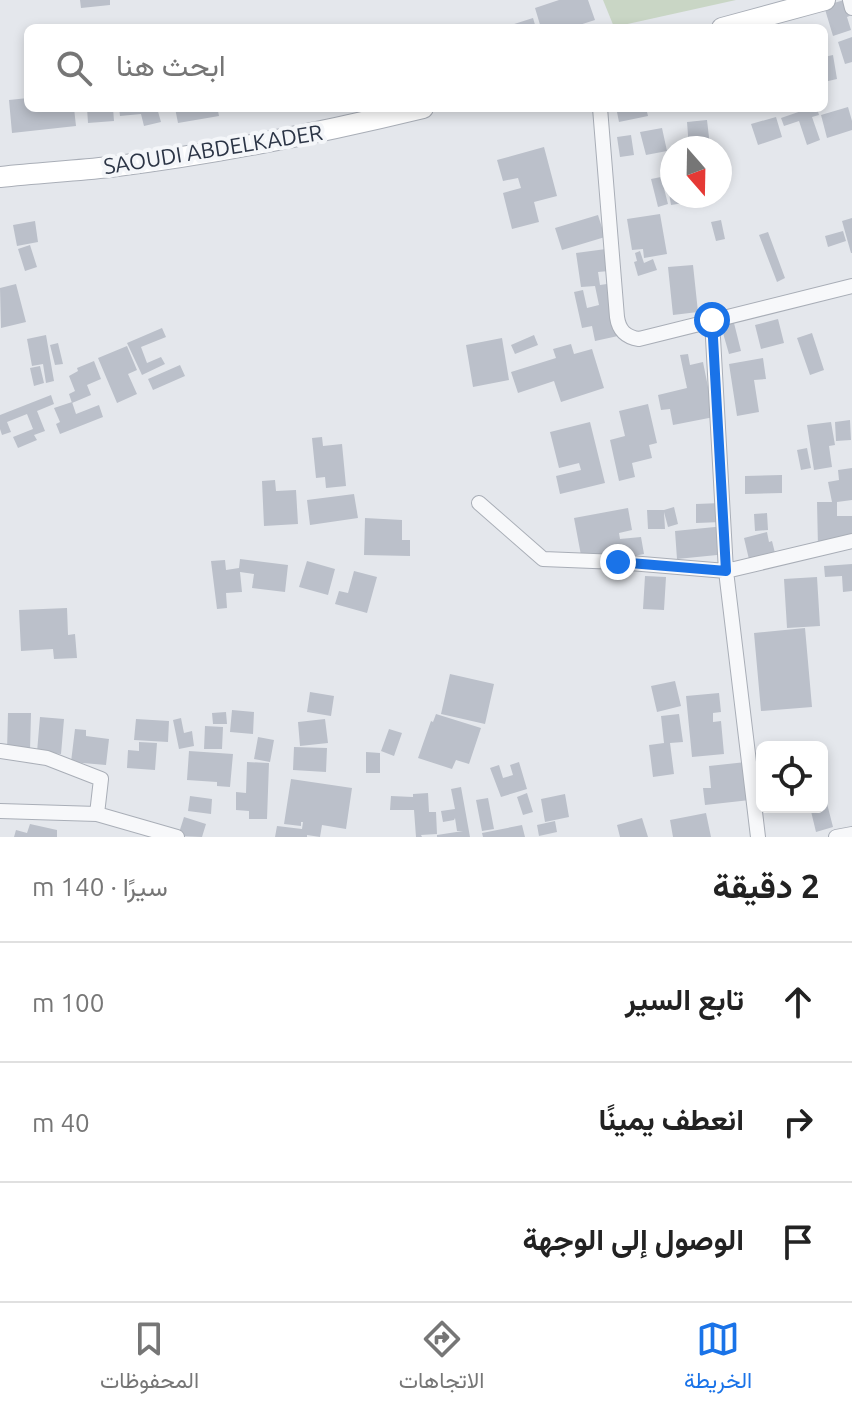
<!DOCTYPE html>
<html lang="ar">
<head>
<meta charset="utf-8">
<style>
	body { margin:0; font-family:Ubuntu,Vazirmatn,sans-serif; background:#f2f2f2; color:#222; direction:rtl }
	.controls { position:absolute; right:24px; bottom:24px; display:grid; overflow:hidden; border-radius:12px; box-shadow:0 4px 12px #0003 }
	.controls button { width:72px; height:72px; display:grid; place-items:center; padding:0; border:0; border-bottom:2px solid #e0e0e0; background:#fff; color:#222; font:40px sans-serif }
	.compass { position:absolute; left:660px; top:136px; width:72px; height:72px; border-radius:50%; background:#fff; box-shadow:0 4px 12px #0003; rotate:160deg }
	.stop { position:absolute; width:24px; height:24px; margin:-18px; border:6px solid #1a73e8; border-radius:50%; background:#fff }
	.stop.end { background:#1a73e8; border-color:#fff; box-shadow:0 2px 8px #0008 }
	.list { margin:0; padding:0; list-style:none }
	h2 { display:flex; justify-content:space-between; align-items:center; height:104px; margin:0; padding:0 32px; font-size:34px }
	h2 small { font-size:26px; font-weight:400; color:#767676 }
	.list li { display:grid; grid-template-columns:52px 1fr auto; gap:24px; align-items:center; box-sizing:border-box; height:120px; padding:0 32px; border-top:2px solid #e0e0e0 }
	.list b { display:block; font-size:30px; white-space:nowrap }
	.list em { font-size:26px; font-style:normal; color:#767676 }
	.icon { flex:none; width:44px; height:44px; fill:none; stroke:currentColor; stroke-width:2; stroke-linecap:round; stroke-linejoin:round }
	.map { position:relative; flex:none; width:852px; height:837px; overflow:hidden; direction:ltr }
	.search { position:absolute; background:#fff; box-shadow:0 4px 12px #0003; left:24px; right:24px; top:24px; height:88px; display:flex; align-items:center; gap:20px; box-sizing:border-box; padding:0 28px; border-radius:12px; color:#767676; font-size:30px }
	.sheet { height:464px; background:#fff }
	nav { display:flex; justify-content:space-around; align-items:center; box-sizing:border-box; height:112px; border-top:2px solid #e0e0e0; background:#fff; font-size:22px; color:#767676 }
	nav a { display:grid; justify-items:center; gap:4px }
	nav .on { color:#1a73e8 }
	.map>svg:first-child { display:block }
	.green { fill:#c9d6c5 }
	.building { fill:#bbc0ca }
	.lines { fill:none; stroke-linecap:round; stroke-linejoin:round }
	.street-casing { stroke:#a9aeb7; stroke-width:16 }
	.secondary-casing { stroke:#a9aeb7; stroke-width:22 }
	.street { stroke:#f7f8fa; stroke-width:14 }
	.secondary { stroke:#fff; stroke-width:20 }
	.route { stroke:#1a73e8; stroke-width:10 }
	.labels { text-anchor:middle; stroke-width:8; stroke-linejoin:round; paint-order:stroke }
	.street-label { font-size:22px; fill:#2b3445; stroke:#f4f6f9 }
</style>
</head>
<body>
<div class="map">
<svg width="852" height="837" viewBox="0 0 852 837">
	<rect width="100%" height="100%" fill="#e4e7ec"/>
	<path class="green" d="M603,0h133l-122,27z"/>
	<path class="building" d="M80,0h30v5l-29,3z
		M559,0h29l7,20 -25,8h-29l-6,-20z
		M844,0l8,11v4l-5,2 4,13 -18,6 -9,-30z
		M533,18l3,10h-31v-1z
		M852,37v25l-7,2 -7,-22z
		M833,55l4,24 -13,3v-25z
		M28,98v10h46l2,18 -64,7 -3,-33z
		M848,107l4,14v9l-25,8 -6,-23z
		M87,108h26l1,13 -26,2z
		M119,108h38l4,14 -17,4 -3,-12 -21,2z
		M175,108h53l1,2 -11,1 1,5 -41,7z
		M634,108h12l2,8 -29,6 -2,-10z
		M810,108h7l2,7 -7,2 8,23 -13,5 -8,-24 -15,5 -3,-8z
		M776,117l6,20 -24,8 -7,-21z
		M707,120l3,26 -21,2 -2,-26z
		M662,128l5,23 -21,4 -6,-23z
		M631,135l3,20 -14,2 -3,-20z
		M544,147l13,49 -23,6 5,20 -27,7 -9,-36 18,-5 -3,-10 -15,3 -6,-21z
		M672,175v21h24l1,5 -26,4 -5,-29z
		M661,177l7,27 -10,3 -7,-28z
		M660,214l7,40 -23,4 -1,-9 -11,1 -5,-31z
		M598,215l7,22 -43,13 -7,-22z
		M852,218v35h-1l-9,-32z
		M721,220l4,19 -9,2 -5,-19z
		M35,221l3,21 -21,4 -4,-21z
		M843,231l3,10 -18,6 -3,-11z
		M768,232l17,46 -8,4 -18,-47z
		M30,245l7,22 -12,4 -7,-22z
		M606,249l3,22 -11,1 2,13 7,-1 11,52 -23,5 -3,-15 -10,2 -8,-36 9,-2 4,18 12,-3 -4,-19 -14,1 -5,-34z
		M640,251l4,12 9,-4 4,11 -19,6 -4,-14 3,-1 -2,-8z
		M693,265l5,47 -25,3 -5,-48z
		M16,284l10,38 -25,6 -1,-40z
		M778,319l6,24 -23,6 -6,-24z
		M734,323l7,28 -12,3 -8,-28z
		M162,328l4,9 -25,10 6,16 14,-6 4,7 -23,11 -15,-32z
		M812,333l12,37 -14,5 -13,-37z
		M46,335l8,46 -8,2 -3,-19 -11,2 -5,-27z
		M534,335l4,10 -23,9 -4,-9z
		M502,338l7,42 -36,7 -7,-42z
		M58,343l5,21 -8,1 -5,-20z
		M571,344l3,10 18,-5 12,39 -43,14 -7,-21 -36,12 -7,-21 45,-14 -3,-9z
		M127,346l10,24 -9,4 9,20 -20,9 -19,-45z
		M688,354l2,11 13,-3 11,55 -41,8 -3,-16 -9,1 -3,-15 29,-7 -7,-33z
		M763,358l3,21 -12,1 5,32 -22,4 -8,-52z
		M94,361l7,18 -14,6 4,10 -19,8 -3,-9 6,-3 -6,-15 9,-5 -1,-3z
		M180,365l5,11 -32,14 -5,-11z
		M40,366l4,17 -10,3 -4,-18z
		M51,395l3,9 -17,7 8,20 -11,4 3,5 -19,8 -5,-11 20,-8 -6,-15 -20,8 4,10 -9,3 -2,-6v-14z
		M72,402l4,12 23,-9 4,12 -43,17 -4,-10 4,-2 -6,-14z
		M648,404l9,39 -8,2 3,13 -20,5 3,14 -16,4 -9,-41 15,-4 -6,-25z
		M850,420l1,20 -15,1 -1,-19z
		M590,422l15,61 -45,11 -4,-18 25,-6 -2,-7 -20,5 -9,-36z
		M831,422l4,23 -6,1 3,21 -18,3 -7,-45z
		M322,437l1,9 19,-2 4,42 -20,2 -1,-11 -9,1 -4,-40z
		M807,448l4,20 -10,2 -4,-20z
		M852,468v32l-15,2v14h15v30l-34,1 -1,-45h15l-4,-20 11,-2 -1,-10z
		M782,475v18l-37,1v-18z
		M275,480l1,11 20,-1 2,34 -34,2 -2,-45z
		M354,494l4,24 -48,7 -3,-25z
		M721,503l1,19 -26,1v-19z
		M674,507l4,17 -10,3 -4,-15 1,17h-17l-1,-19h17z
		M628,508l4,22 -13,3 1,6 21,-2 3,17 -61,12 -9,-48z
		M767,513l1,17 -13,1 -1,-17z
		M365,518l37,2v20h8v16l-46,-1z
		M725,526l2,28 -50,5 -2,-28z
		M767,532l2,10 3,-1 5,20 -26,7 -7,-30z
		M240,559l48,6 -3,27 -33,-4 2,-14 -14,-2 2,20 -16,1 1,15 -10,1 -6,-48 14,-1 1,10 13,-2z
		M307,561l28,8 -7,26 -29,-8z
		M852,564v27l-9,1 -1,-16 -17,1 -1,-11z
		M354,571l23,6 -10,36 -32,-9 4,-13 9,2z
		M645,576l21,1 -2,33 -21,-1z
		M817,577l3,49 -33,2 -3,-49z
		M67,608l1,27 7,-1 2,24 -23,1 -1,-10 -32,2 -2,-41z
		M805,628l7,79 -51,4 -7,-78z
		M450,674l44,10 -9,40 -44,-10z
		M675,681l6,25 -24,6 -6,-26z
		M310,692l24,4 -3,20 -24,-4z
		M719,693l2,19 -8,1v9l8,-1 3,33 -32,3 -6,-61z
		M232,710l22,2 -1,22 -23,-2z
		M226,712l1,12h-14l-1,-11z
		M8,713h23l-1,38h-23z
		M436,714l45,14 -12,36 -13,-4 -4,9 -34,-11 13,-37 2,1z
		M679,714l4,28 -13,1 4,31 -21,3 -4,-32 15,-2 -3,-27z
		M40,717l24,2 -3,35 -24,-2z
		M181,718l3,15 8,-2 2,15 -15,3 -6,-29z
		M136,719l33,2 -1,21 -34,-2z
		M325,719l3,24 -28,3 -2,-24z
		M205,726l18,1 -1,22h-18z
		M75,729l11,1v6l23,3 -3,26 -35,-3z
		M389,729l13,4 -8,23 -13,-5z
		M258,737l16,3 -4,22 -16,-3z
		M139,742l18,1 -2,27 -28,-2 1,-18 11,1z
		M294,747l33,1 -1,24 -33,-2z
		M189,751l44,3 -3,33 -13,-1v-4l-30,-2z
		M366,752l14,1v20h-14z
		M247,762l22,1 -2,56h-18v-8l-13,-1v-18l10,1z
		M519,762l8,27 -26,8 -11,-29 9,-3 4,13 10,-3 -3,-10z
		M746,762l4,38 -45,5 -2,-17h8l-2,-22z
		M291,779l61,9 -6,41 -24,-4 -2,12 -13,-2v2h-32l2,-11 25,3 1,-7h-2v4l-17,-2z
		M822,784l11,43 -17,5 -6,-25h12z
		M461,787l9,50h-33v-2l26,-4h-6l-2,-13 -1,2 -11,2 -2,-11 14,-2 -4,-20z
		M428,793l1,19h7l1,22 -16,1 1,2h-6l-2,-27h-24l1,-14 22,1v-3z
		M527,793l6,19 -10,3 -6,-18z
		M565,794l4,23 -24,5 -4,-23z
		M190,796l22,3 -1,15 -23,-3z
		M488,798l6,31 -12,2 -6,-31z
		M706,813l5,24h-38l-3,-17z
		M184,817l22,7 -4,13 -24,-1z
		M642,818l6,19h-28l-3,-12z
		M555,821l2,11 -18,4 -2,-11z
		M30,824l27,6v7h-43l2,-7 11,3z
		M522,825l3,12h-42l-1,-4z"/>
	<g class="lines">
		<defs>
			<path id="street" d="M850,0l2,8
				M600,108l17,209c2,14 9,20 22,22l213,-53
				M479,503l64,56 75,3 108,9 -14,-251
				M0,751l47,7 54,21 -4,35
				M0,811l97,3 80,23
				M758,837l-32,-266 126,-30
				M836,837l16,-3"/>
			<path id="secondary" d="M722,28l103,-28
				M0,177c37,-4 73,-6 110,-10 105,-13 210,-34 313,-59"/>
		</defs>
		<use href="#street" class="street-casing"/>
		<use href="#secondary" class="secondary-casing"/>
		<use href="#street" class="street"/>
		<use href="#secondary" class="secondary"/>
	</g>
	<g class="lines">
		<path class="route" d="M618,562l108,9 -14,-251"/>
	</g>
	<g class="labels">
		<g class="street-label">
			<text transform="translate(213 149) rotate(-9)" y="8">SAOUDI ABDELKADER</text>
		</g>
	</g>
</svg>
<div class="controls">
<button><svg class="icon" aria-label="locate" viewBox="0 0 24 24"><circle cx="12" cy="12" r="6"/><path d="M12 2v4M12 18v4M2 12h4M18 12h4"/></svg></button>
</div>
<svg class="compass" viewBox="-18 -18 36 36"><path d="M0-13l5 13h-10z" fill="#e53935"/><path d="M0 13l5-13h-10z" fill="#767676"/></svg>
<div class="stop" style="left:712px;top:320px"></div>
<div class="stop end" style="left:618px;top:562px"></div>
<div class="search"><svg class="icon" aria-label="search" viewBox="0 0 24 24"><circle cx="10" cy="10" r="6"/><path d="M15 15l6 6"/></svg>ابحث هنا</div>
</div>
<section class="sheet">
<h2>2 دقيقة<small>سيرًا · 140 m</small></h2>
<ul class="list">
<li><svg class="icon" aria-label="ahead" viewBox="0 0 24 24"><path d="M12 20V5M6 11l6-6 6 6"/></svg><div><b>تابع السير</b></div><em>100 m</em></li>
<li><svg class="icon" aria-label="right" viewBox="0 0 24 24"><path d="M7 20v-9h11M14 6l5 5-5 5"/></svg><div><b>انعطف يمينًا</b></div><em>40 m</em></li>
<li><svg class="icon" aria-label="arrive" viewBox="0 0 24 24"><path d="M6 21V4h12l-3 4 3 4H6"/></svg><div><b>الوصول إلى الوجهة</b></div></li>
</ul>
</section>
<nav>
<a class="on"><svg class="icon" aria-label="map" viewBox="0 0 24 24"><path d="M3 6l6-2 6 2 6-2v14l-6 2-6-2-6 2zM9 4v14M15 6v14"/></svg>الخريطة</a>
<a><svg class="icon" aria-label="directions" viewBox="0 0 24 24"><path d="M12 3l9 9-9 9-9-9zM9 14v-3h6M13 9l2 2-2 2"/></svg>الاتجاهات</a>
<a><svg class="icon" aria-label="saved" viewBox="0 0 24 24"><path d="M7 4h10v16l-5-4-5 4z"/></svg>المحفوظات</a>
</nav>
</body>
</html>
